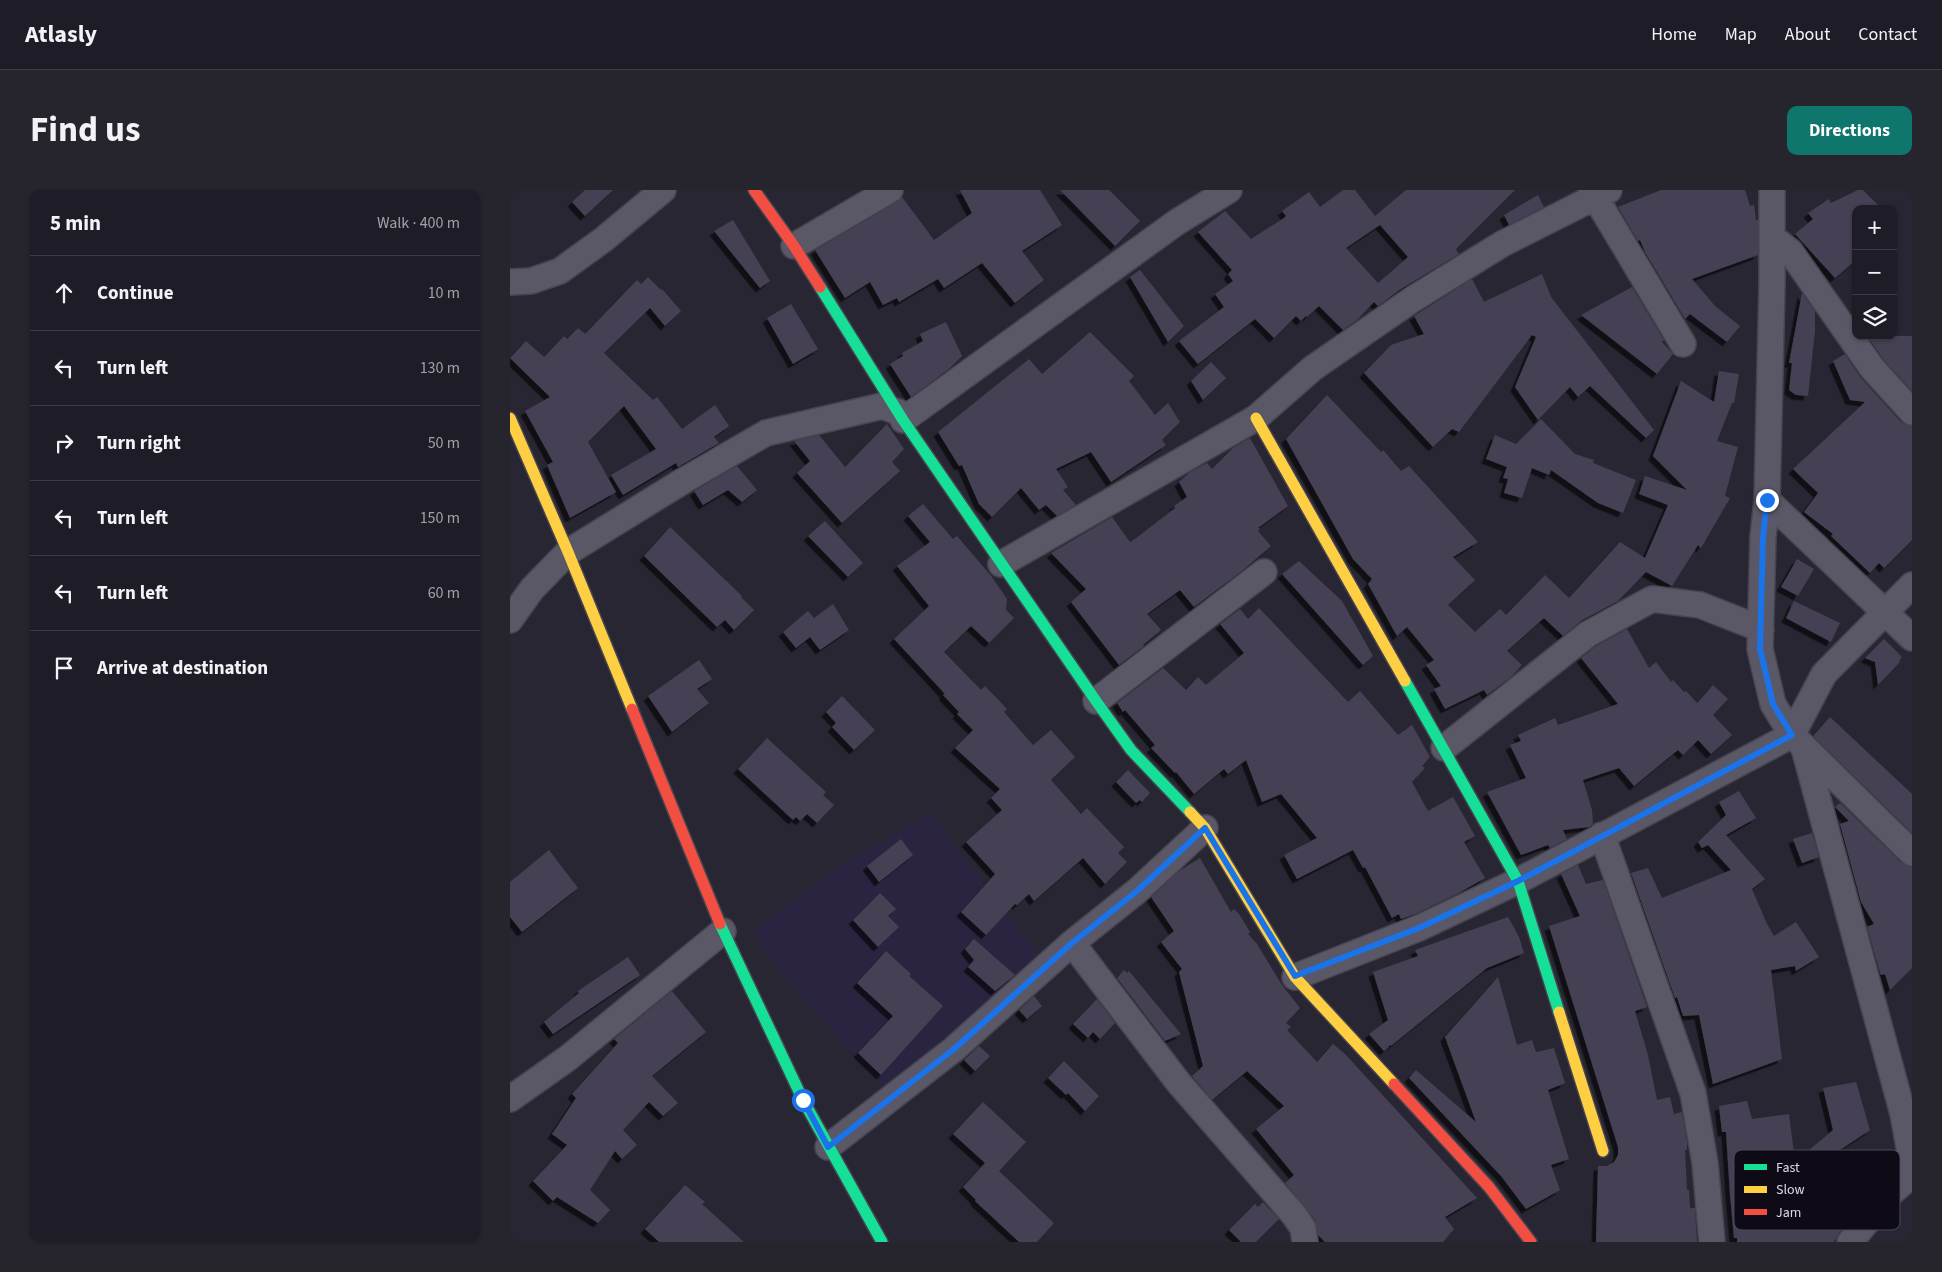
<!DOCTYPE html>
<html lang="en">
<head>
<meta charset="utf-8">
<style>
	body { margin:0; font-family:"Source Sans 3",sans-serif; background:#26252e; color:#f1f3f6 }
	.controls { position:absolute; right:15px; top:15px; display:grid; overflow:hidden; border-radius:10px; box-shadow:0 1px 4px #0004 }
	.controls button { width:45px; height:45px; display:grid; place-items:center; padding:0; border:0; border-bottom:1px solid #3c3a43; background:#1e1c26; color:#f1f3f6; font:25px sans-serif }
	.stop { position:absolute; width:15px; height:15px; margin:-11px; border:4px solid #1a73e8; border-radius:50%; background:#fff }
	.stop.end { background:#1a73e8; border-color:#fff; box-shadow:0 1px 5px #0008 }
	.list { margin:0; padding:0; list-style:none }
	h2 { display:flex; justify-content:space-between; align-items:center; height:65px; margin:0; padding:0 20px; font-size:21px }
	h2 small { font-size:16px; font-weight:400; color:#a1a1a7 }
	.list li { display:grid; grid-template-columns:32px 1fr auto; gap:15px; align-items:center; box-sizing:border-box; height:75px; padding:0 20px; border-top:1px solid #3c3a43 }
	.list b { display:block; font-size:19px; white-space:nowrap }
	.list em { font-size:16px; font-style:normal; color:#a1a1a7 }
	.icon { flex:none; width:28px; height:28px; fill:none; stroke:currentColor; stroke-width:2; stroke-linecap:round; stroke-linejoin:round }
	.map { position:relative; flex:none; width:1402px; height:1052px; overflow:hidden; border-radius:10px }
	header { display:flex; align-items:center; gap:30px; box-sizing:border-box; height:70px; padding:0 25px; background:#1e1c26; border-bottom:1px solid #3c3a43 }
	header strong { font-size:24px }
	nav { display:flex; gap:28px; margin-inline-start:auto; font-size:18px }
	.intro { display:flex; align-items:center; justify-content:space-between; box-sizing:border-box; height:120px; padding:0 30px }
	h1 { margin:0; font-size:35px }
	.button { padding:12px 22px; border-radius:10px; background:#0f766e; color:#fff; font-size:18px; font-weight:700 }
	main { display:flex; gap:30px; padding:0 30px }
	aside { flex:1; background:#1e1c26; border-radius:10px; box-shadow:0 1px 4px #0004 }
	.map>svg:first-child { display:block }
	.built { fill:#2b2440 }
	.building { fill:#454053; fill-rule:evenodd; filter:url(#shadow) }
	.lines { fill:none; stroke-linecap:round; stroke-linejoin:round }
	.street-casing { stroke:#46444f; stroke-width:28 }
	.fast-casing { stroke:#46444f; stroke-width:14 }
	.slow-casing { stroke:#46444f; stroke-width:14 }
	.jam-casing { stroke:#46444f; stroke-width:14 }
	.street { stroke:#5a5767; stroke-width:25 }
	.fast { stroke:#16e098; stroke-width:11 }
	.slow { stroke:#ffcf43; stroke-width:11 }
	.jam { stroke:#f24e42; stroke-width:11 }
	.route { stroke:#1a73e8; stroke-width:6 }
	.key { fill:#0e0b16; stroke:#4c4956; stroke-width:1 }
	.key-label { font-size:14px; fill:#dcdaea }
</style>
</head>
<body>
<header>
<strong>Atlasly</strong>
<nav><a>Home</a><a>Map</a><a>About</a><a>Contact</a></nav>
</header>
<div class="intro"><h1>Find us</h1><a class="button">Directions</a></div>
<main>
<aside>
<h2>5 min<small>Walk · 400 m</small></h2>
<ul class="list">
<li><svg class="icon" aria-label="ahead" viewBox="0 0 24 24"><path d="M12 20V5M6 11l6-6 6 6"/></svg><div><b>Continue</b></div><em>10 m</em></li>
<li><svg class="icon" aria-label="left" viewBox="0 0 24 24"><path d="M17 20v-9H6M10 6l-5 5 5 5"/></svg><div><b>Turn left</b></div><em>130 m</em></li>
<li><svg class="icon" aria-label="right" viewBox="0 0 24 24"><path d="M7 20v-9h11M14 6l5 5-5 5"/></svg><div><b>Turn right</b></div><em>50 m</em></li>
<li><svg class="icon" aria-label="left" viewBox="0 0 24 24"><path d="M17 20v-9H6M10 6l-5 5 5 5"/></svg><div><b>Turn left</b></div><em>150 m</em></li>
<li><svg class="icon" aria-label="left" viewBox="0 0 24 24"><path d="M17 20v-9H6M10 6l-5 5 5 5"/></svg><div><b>Turn left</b></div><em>60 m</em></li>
<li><svg class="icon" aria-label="arrive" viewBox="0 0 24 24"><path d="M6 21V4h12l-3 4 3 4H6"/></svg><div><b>Arrive at destination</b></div></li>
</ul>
</aside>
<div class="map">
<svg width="1402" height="1052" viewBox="0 0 1402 1052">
	<defs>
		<filter id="shadow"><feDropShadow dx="-4.5" dy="4.5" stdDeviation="0" flood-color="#0009"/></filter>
	</defs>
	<rect width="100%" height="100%" fill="#282632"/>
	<path class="built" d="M420,623l113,148 -153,133 -111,-123 -26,-40 86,-64z"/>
	<path class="building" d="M75,0h28l-28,26 -13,-14z
		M450,0h80l22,35 -40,26 22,29 -29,23 -33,-40 -38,25 -6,-9 -39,23 -2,-4 -14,7 -13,-23 -25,16 -30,-48 82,-48 5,-5 32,43 38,-27z
		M550,0h49l31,31 -25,25z
		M833,0h12l20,26 31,-26h109l-59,59 3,5 -58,35 -23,17 -4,-4 -17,18 -14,10 -24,-24 -12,11 -1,-1 -5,5 -5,-5 -22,22 -19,-19 -57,45 -19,-23 45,-34 -9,-13 18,-13 -5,-7 4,-4 -34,-38 27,-21 26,28 33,-21 2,-2 -4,-5 27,-19 11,15zM870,35l28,32 -30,26 -32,-35z
		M1151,0h84l5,16 4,-1 2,15h2v35l-66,24 23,27 25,20 -13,16 -37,-28 -5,5 -40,-67 -5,-12 -2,1 -20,-34z
		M1348,0h5l19,19h-26v51l-21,18 -40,-44 18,-15 -5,-6 21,-14 2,4z
		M1028,5l6,12 -35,18 -5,-10z
		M223,30l37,61 -10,7 -46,-57z
		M630,80l44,56 -16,16 -38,-65z
		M1032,84l9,23 103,133 -8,8 -56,-52 -12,11 -8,-10 -32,33 -23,-33 21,-50 -4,-2 -73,97 -7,-3 -19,18 -69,-74 27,-28 33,-11 -10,-18 58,-37 12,23z
		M138,87l13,13 1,-1 19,22 -16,15 -15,-18 -46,45 49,47 4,-3 25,32 33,-24 14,21 -15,11 5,6 -41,24 -2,-4 -53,32 -12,-20 45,-26 -32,-43 -36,36 28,50 -46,26 -23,-53 6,-3 -28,-51 25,-14 -40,-39 16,-17 18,16 20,-21 3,3 11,-11 7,6 52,-54 4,4z
		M1122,97l32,53 -2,2 11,12 -16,20 -76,-59z
		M1292,103l13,18v20l-7,65 -12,-1 -7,-5 3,-27h-3z
		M281,114l27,45 -25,15 -26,-46z
		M436,132l16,34 -13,13 -38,28 -21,-33 13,-8 -1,-3 21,-12 -3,-7z
		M580,142l44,44 -5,5 26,34 13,-12 12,19 -18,18 4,5 -55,37 -20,-30 -35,17 12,18 -5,3 13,15 -19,11 -11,-11 -7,5 -18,-22 -29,29 -13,-13 -17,-39 -3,1 -21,-34 91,-73 13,15z
		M1368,146h34v55l-29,-32 -13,-19z
		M1335,164l16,24 40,44 6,3 5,1v114l-28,28 -5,-5 -9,10 -39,-37 2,-2 -29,-22 14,-19 -25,-24 72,-67 -15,-2 -17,-39z
		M701,172l15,16 -23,22 -12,-19z
		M1209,181l20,3 -5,29h-2l-15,38 21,6 -13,49 5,2 -29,50 -3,-3 -26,41 -26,-14 -28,29 -37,20 -18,15 -19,-18 -37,33 15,14 -11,12 -24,18 -3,-5 -39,19 -11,-20 7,-3 -15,-21 8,-5 -27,-33 -10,9 -29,-52 4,-5 -19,-20 -67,-120 41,-44 54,57 2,-2 18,21 8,-5 69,76 -25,15 22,23 -27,25 27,27 25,-23 6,6 39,-40 24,23 51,-56 25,16 23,-53 -29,-11 6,-18 42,14 -34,-34 28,-75 33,21z
		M1031,229l34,35 19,6 -1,3 43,17 -13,33 -25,-10 -47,-33 -2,5 -17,-7 -10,30 -18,-5 4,-14 -5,-1 4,-11 -21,-8 9,-24 21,9z
		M377,234l17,25 -12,13 8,9 -58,52 -45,-50 13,-12 -16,-20 25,-6 26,32z
		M740,248l38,68 -30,22 2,1 -2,2 13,15 -29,25 -48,36 -14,-17 -33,24 14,16 -18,15 1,1 -25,19 -48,-63 15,-13 -35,-36 61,-36 18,25 5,-3 40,-31 -1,-2 13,-9 -8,-15 11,-10 17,-9 5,6 21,-21z
		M227,276l20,24 -15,12 -14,-12 -25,15 -9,-14z
		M413,314l30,35 4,-3 35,41 15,22 -1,11 8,8 -25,25 -18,-17 -27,26 37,38 4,-4 22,23 -3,3 29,33 18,-15 24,27 -24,23 30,34 6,-6 37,39 -6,6 9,9 -22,22 -22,-26 -49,43 -5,-7 -12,11 -2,-1 -29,31 -25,-23 34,-38 -29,-32 36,-32 -11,-12 9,-9 -45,-41 18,-18 -16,-16 2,-2 -16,-17 2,-1 -51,-55 35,-33 -32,-40 33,-24 -22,-26z
		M315,331l38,42 -15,14 -40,-41z
		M160,337l72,69 -1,1 13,13 -20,20 -9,-10 -8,7 -73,-71z
		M1287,369l17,10 -16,27 -17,-9z
		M789,371l43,40 31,55 -10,9 -81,-91z
		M1284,411l46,22 -9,19 -45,-24z
		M323,414l16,26 -29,20 -10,-13 -14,11 -13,-16 25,-21 6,7z
		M749,418l89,94 12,-11 38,44 14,-10 18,32 -8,9 3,2 -13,14 16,29 25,-14 22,39 -11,6 21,36 -28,16 -44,21 -12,4 -2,-5 -7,4 -27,-51 -2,1 -10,-18 -56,29 -13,-24 33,-17 -36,-44 -19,8 -16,-42 -18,14 -4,-5 -30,25 -18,-22 -1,1 -24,-25 4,-3 -30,-35 -2,2 -6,-9 46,-35 23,22 12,-13 8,8 38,-32 -24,-29 20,-15 8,10z
		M1117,439l22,39 7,-6 15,20 2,-2 11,12 2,-1 11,12 16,-18 15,14 -15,16 19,20 -21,19 -13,-14 -15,15 -5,-5 -44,36 -15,-18 -36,12 9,30 1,14 -4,3 -26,3 4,9 -17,9 -2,-3 -27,10 -34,-63 39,-14 -16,-33 11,-4 -3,-6 37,-17 3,7 60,-21 -37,-46 15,-12z
		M1374,449l18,18 -3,4 1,1 -22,23 -3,-23 -10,-4z
		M189,470l13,19 -15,10 12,14 -37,29 -24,-36z
		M332,506l33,34 -21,20 -22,-23 4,-4 -10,-11z
		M1320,527l82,77v39l-99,-97z
		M257,548l59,54 -3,3 11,10 -17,18 -10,-9 -7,7 -4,-4 -3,3 -55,-51z
		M618,580l22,23 -8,9 -2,-2 -4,3 -20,-21z
		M1229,601l17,27 -30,17 39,44 -13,10 15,35 7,12 22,-14 23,35 -23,14 -1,-5 -24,4 11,89 -69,25 -14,-69 -16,1 -6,-19 -2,1 -44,-125 17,-5 14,30 69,-28 -23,-25 -6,3 -4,-6 28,-27 -7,-13z
		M1321,604l71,69 10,4v101l-22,22 -5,-16 -4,1 -1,-2 -13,-46 7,-3 -13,-22 -21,-78 9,-3 -14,-14 5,-4z
		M1302,643l7,24 -17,6 -9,-24z
		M391,649l12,16 -34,27 -12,-16z
		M39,660l29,38 -56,44 -12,-15v-35z
		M690,668l31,54 3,-3 5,5 11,18 -2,2 9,10 25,41 18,23 -14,15 5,4 -4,3 30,32 16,-18 12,10 132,144 -32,19 9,12 -11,13h-118l-7,-7 -3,-15 -30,-37 9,-8 -38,-46 28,-23 -37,-35 -35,29 -20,-24 11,-10 -24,-94 3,-3 -21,-27 13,-11 -23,-34 28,-26z
		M1068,675l8,19 17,-4 44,127 -12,4 13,44 9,45 13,-3 4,17 8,-2 5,30v8h-2l2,40h2l1,18h5l2,34h-101l2,-76h9l7,-4 4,-7v-8l-69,-221 31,-10 -19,-42z
		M370,703l16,16 -8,7 11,11 -21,20 -25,-27z
		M998,727l11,20 5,16 -37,15 -95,77 -4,1 1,1 -5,4 -15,-17 19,-14 -15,-48 45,-16 -3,-6z
		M464,749l41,36 -20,16 -27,-24 6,-7 -9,-11z
		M376,761l25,23 -2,2 34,30 -62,69 -23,-22 35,-37 -36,-33z
		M118,767l12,18 -87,59 -9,-12 35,-29 -1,-2z
		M614,780l3,3 2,-2 52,63 -16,7 -48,-63z
		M988,787l19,68 15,-5 4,12 18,-4 11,35 -17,7 21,69 -18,6 9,25 -34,19 -25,-33 -92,-98 7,-8 60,52 -31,-85z
		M162,801l34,41 -54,44 26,27 -15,13 -14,-14 -26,28 14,15 -15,14 -7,-8 -25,39 20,20 -12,13 -41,-26 -4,4 -20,-20 34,-36 -15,-11 24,-36 -4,-4 46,-51 -4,-4z
		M524,806l8,10 -15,13 -8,-9z
		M587,809l18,24 -15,16 -7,-7 -5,6 -15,-14z
		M469,856l11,10 -15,15 -11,-11z
		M554,871l35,35 -14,15 -17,-18 -2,2 -18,-17z
		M1346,892l14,48 -30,20 41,33 -42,50 -5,9h-97v-4h-3l-4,-43 -4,-63h-4l-3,-26 28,-5 5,18 37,-5 6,48 38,-32 -10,-42z
		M473,912l43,40 -27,29 55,52 -17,19h-18l-44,-41 1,-1 -13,-13 22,-24 -32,-29z
		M175,995l20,17 -3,2 42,38h-85l-14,-13z
		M753,1012l16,17 -23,23h-15l-12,-12 26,-26 3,3z"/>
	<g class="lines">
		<defs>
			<path id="street" d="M1081,0l92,154
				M1262,0v94l-5,216 -4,37 -3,112 13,55 19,31 120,118
				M1262,47l18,14 82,117 40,44
				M284,56l96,-56
				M0,92l21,-1 29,-10 44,-32 59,-49
				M393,230l274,-198 52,-32
				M1257,310l145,138
				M491,374l255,-146 57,-50 100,-69 89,-55 107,-54
				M0,430l22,-31 36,-37 115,-71 83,-48 116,-27 16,6
				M586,511l168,-129
				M934,558l144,-114 64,-35 48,6 61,24
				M1294,558l99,366 9,50
				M1092,645l91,258 12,70 7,79
				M562,753l106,139 116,133 9,13 2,14
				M785,787l124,-49 99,-47 274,-146 32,-61 88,-89
				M0,909l58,-41 155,-127
				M318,957l126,-98 118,-106 65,-52 68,-63
				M1340,1052l42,-50 20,-17"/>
			<path id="fast" d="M310,97l83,133 193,281 35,49 59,62
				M895,491l113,200 41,131
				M210,734l83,176 79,142"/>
			<path id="slow" d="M0,228l58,134 64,157
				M746,228l149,263
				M680,622l15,16 90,149 99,107
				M1049,822l44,139"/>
			<path id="jam" d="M244,0l40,56 26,41
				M122,519l88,215
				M884,894l95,103 42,55"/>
		</defs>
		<use href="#street" class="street-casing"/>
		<use href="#fast" class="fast-casing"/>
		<use href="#slow" class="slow-casing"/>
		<use href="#jam" class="jam-casing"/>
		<use href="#street" class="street"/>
		<use href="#fast" class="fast"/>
		<use href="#slow" class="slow"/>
		<use href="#jam" class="jam"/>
	</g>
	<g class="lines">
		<path class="route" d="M293,910l25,47 126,-98 118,-106 65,-52 68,-63 90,148 124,-48 99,-47 274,-146 -19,-31 -13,-55 3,-112 4,-37"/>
	</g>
	<rect x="1224" y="960" width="166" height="80" rx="8" class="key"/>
	<rect x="1234" y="974" width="23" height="6" fill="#16e098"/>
	<rect x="1234" y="996" width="23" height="7" fill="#ffcf43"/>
	<rect x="1234" y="1019" width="23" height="6" fill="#f24e42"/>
	<g class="key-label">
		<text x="1266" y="982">Fast</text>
		<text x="1266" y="1004">Slow</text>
		<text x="1266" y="1027">Jam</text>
	</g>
</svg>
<div class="controls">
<button>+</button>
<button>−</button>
<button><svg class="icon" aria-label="layers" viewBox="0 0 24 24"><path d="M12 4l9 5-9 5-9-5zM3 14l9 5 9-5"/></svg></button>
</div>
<div class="stop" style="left:293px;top:910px"></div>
<div class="stop end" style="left:1257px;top:310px"></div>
</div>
</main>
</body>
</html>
